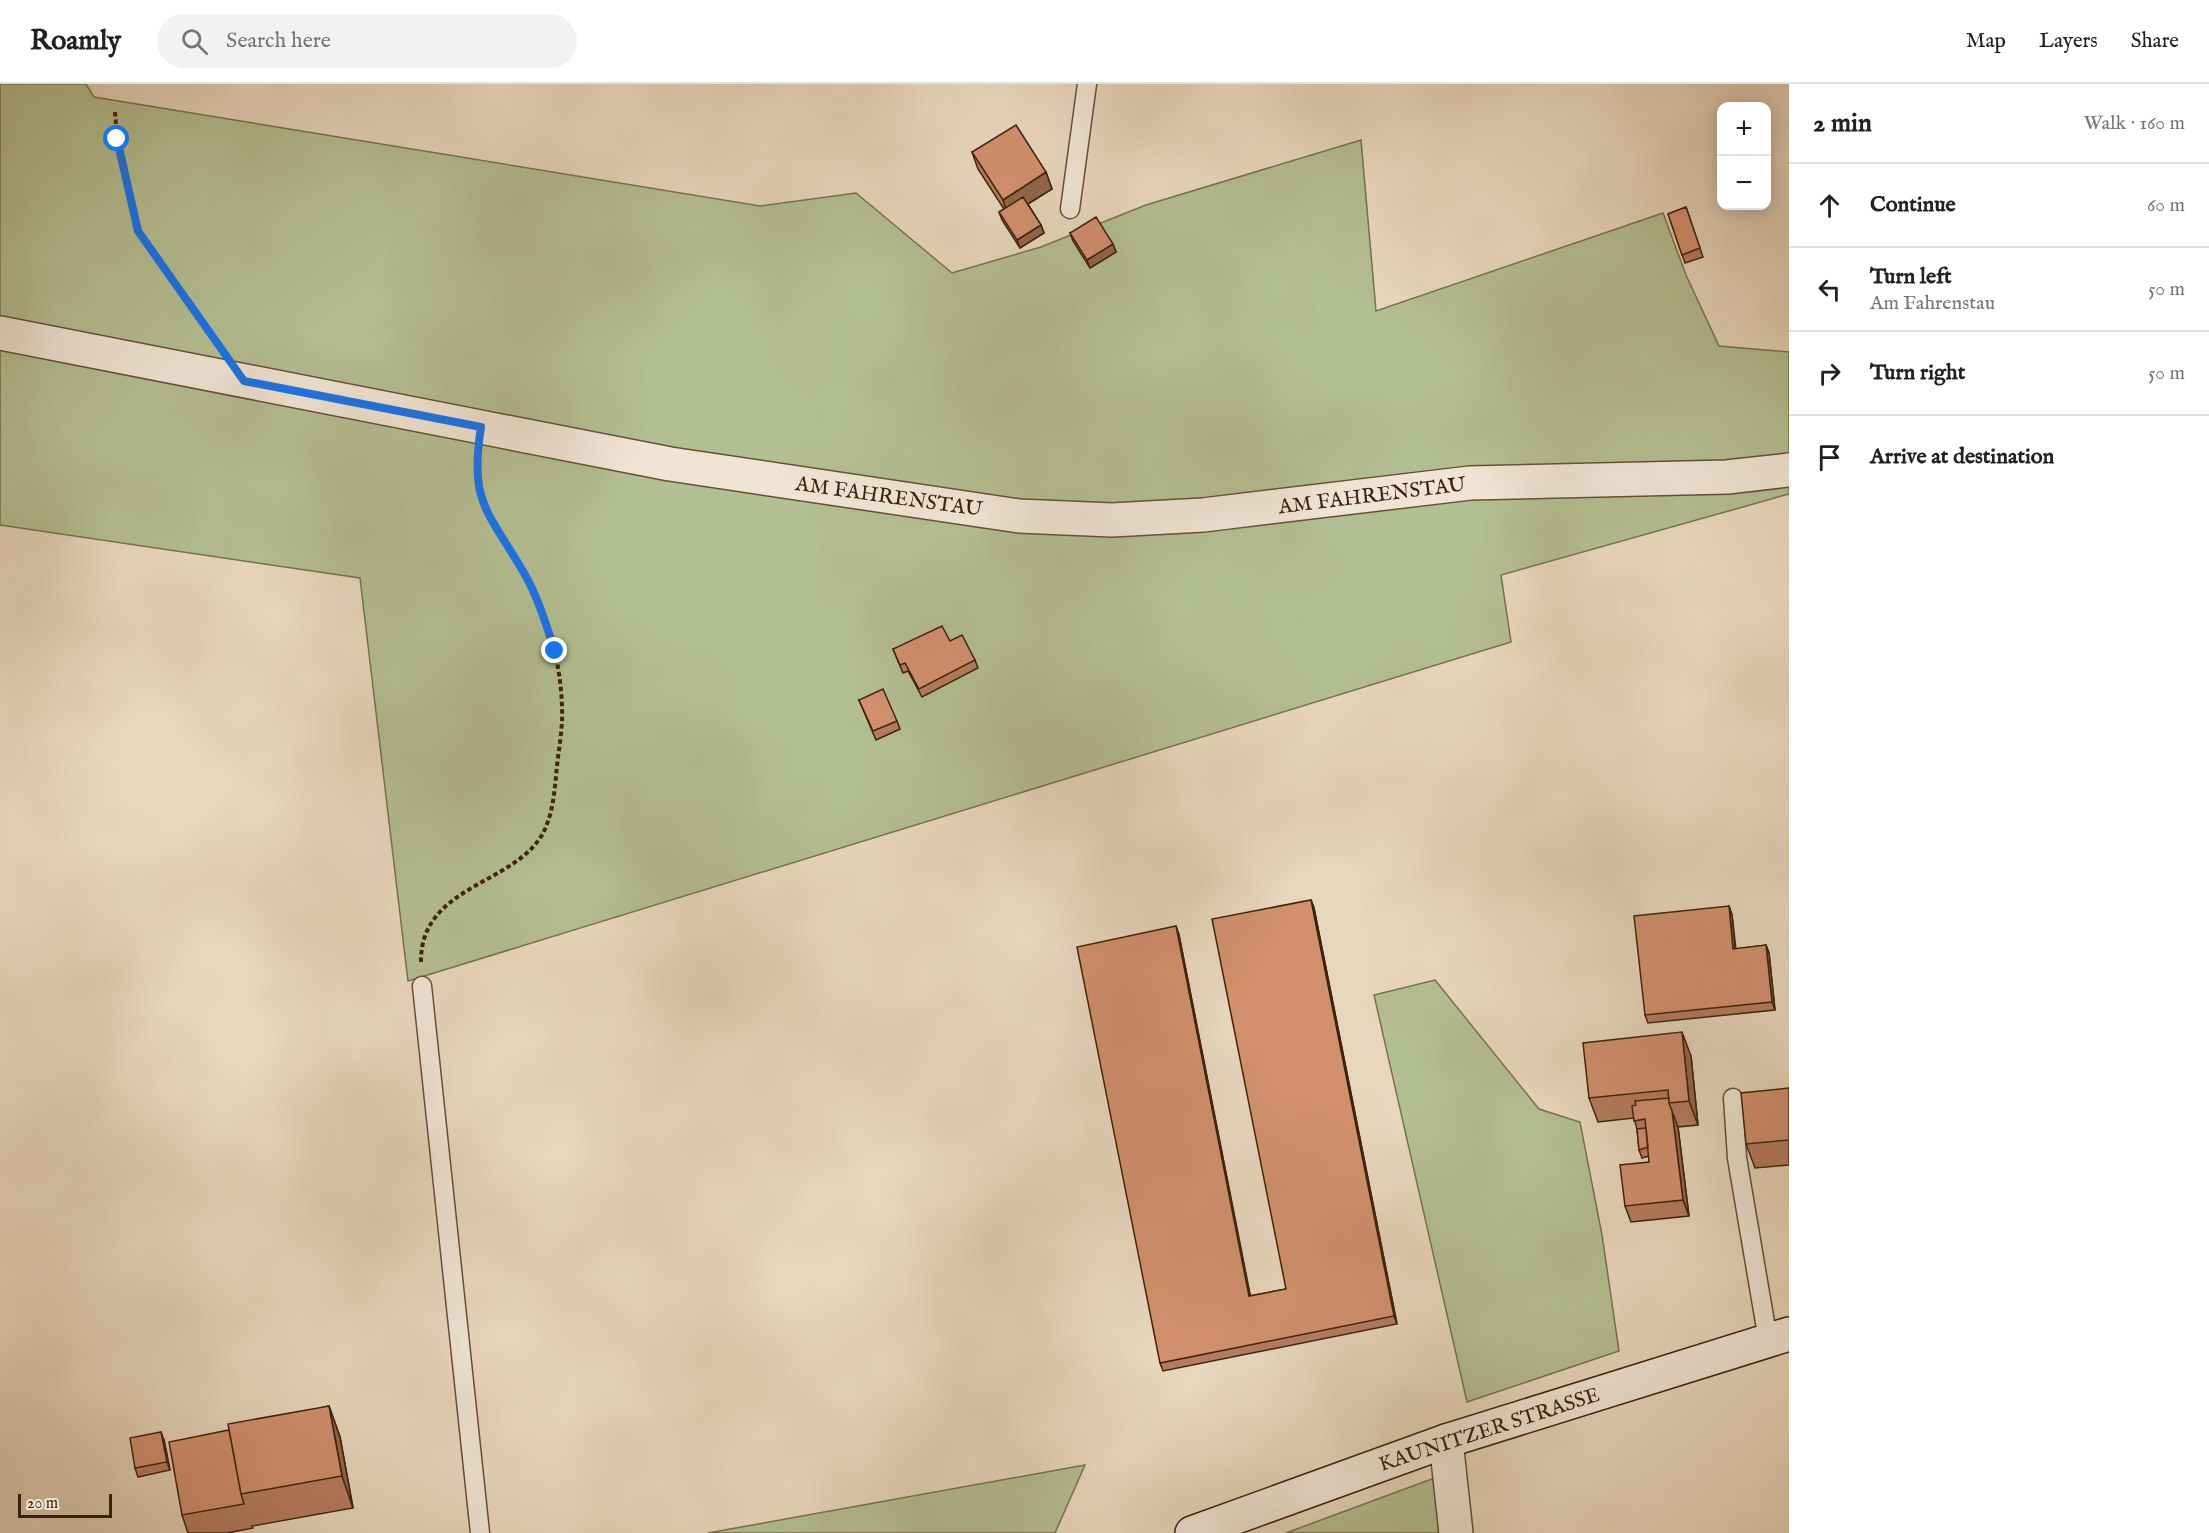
<!DOCTYPE html>
<html lang="en">
<head>
<meta charset="utf-8">
<style>
	body { margin:0; font-family:"IM FELL English",serif; background:#f2f2f2; color:#202124 }
	.controls { position:absolute; right:18px; top:18px; display:grid; overflow:hidden; border-radius:12px; box-shadow:0 3px 15px #0003 }
	.controls button { width:54px; height:54px; display:grid; place-items:center; padding:0; border:0; border-bottom:2px solid #e0e0e0; background:#fff; color:#202124; font:30px sans-serif }
	.scale { position:absolute; left:18px; bottom:15px; width:94px; box-sizing:border-box; padding-left:6px; border:3px solid #3e210b; border-top:0; font-size:16px; line-height:21px; white-space:nowrap; color:#3e210b; -webkit-text-stroke:4px #f0e5d5; paint-order:stroke }
	.stop { position:absolute; width:18px; height:18px; margin:-14px; border:4px solid #1a73e8; border-radius:50%; background:#fff }
	.stop.end { background:#1a73e8; border-color:#fff; box-shadow:0 2px 6px #0008 }
	.list { margin:0; padding:0; list-style:none }
	h2 { display:flex; justify-content:space-between; align-items:center; height:78px; margin:0; padding:0 24px; font-size:26px }
	h2 small { font-size:20px; font-weight:400; color:#757577 }
	.list li { display:grid; grid-template-columns:39px 1fr auto; gap:18px; align-items:center; box-sizing:border-box; height:84px; padding:0 24px; border-top:2px solid #e0e0e0 }
	.list b { display:block; font-size:22px; white-space:nowrap }
	.list p { margin:0; font-size:20px; white-space:nowrap; color:#757577 }
	.list em { font-size:20px; font-style:normal; color:#757577 }
	.icon { flex:none; width:33px; height:33px; fill:none; stroke:currentColor; stroke-width:2; stroke-linecap:round; stroke-linejoin:round }
	.map { position:relative; flex:none; width:1789px; height:1449px; overflow:hidden }
	header { display:flex; align-items:center; gap:36px; box-sizing:border-box; height:84px; padding:0 30px; background:#fff; border-bottom:2px solid #e0e0e0 }
	header strong { font-size:28px }
	nav { display:flex; gap:33px; margin-inline-start:auto; font-size:21px }
	.search { width:420px; height:54px; background:#f2f2f2; display:flex; align-items:center; gap:15px; box-sizing:border-box; padding:0 21px; border-radius:33px; color:#757577; font-size:22px }
	main { display:flex }
	aside { flex:1; background:#fff }
	.map>svg:first-child { display:block }
	.green { fill:#b4be93; stroke:#79704f; stroke-width:1.5 }
	.lines { fill:none; stroke-linecap:round; stroke-linejoin:round }
	.lane-casing { stroke:#684e38; stroke-width:21 }
	.street-casing { stroke:#684e38; stroke-width:36 }
	.secondary-casing { stroke:#3e210b; stroke-width:36 }
	.path { stroke:#3e210b; stroke-width:4; stroke-dasharray:4.5 3; stroke-linecap:butt }
	.lane { stroke:#f0e5d5; stroke-width:18 }
	.street { stroke:#f0e5d5; stroke-width:33 }
	.secondary { stroke:#f0e5d5; stroke-width:33 }
	.wall { fill:#b57c5f; stroke:#3e210b; stroke-width:1.5 }
	.shaded-wall { fill:#93654d; stroke:#3e210b; stroke-width:1.5 }
	.building { fill:#d2906e; stroke:#3e210b; stroke-width:1.5 }
	.route { stroke:#1a73e8; stroke-width:8 }
	.labels { text-anchor:middle; stroke-width:5; stroke-linejoin:round; paint-order:stroke }
	.street-label { font-size:21px; fill:#3e210b; stroke:#f0e5d5 }
</style>
</head>
<body>
<header>
<strong>Roamly</strong>
<div class="search"><svg class="icon" aria-label="search" viewBox="0 0 24 24"><circle cx="10" cy="10" r="6"/><path d="M15 15l6 6"/></svg>Search here</div>
<nav><a>Map</a><a>Layers</a><a>Share</a></nav>
</header>
<main>
<div class="map">
<svg width="1789" height="1449" viewBox="0 0 1789 1449">
	<rect width="100%" height="100%" fill="#e8d7be"/>
	<filter id="stains"><feTurbulence type="fractalNoise" baseFrequency=".00333" numOctaves="4"/><feColorMatrix values="0 0 0 0 .2 0 0 0 0 .09 0 0 0 0 .02 0 0 0 .5 -.17"/></filter>
	<radialGradient id="worn" r=".72"><stop offset=".6" stop-color="#630" stop-opacity="0"/><stop offset="1" stop-color="#630" stop-opacity=".3"/></radialGradient>
	<path class="green" d="M0,0h86l8,13 666,109 96,-13 96,80 89,-26 105,-42 215,-65 15,171 287,-98 23,62 33,71 70,6v142l-288,81 10,67 -1103,339 -48,-403 -360,-53z
		M1435,896l104,129 41,13 22,113 17,116 -152,51 -93,-407z
		M1085,1381l-30,68h-347z
		M1437,1393l7,56h-158z"/>
	<g class="lines">
		<defs>
			<path id="lane" d="M1070,125l17,-125
				M422,902l58,547
				M1733,1014l4,60 31,182"/>
			<path id="street" d="M0,249l670,131 349,52 93,4 91,-5 267,-32 257,-6 62,-7
				M1446,1357l10,92"/>
			<path id="secondary" d="M1192,1449l254,-92 343,-107"/>
		</defs>
		<use href="#lane" class="lane-casing"/>
		<use href="#street" class="street-casing"/>
		<use href="#secondary" class="secondary-casing"/>
		<path class="path" d="M115,28l2,27 21,92 78,110
			M421,878c-1,-81 105,-77 126,-138 7,-18 8,-39 10,-58 2,-19 6,-39 5,-58 -1,-46 -15,-95 -38,-134 -23,-41 -49,-65 -47,-115"/>
		<use href="#lane" class="lane"/>
		<use href="#street" class="street"/>
		<use href="#secondary" class="secondary"/>
	</g>
	<path class="wall" d="M972,68l74,20 6,17 -24,15 13,21 3,8 -24,15 -18,-28 -3,-8 5,-3 -26,-40z
		M1686,123l17,50 -18,6 -17,-49z
		M1070,149l43,11 3,8 -26,16 -17,-27z
		M950,557l25,19 3,8 -56,29 -14,-26 -5,2 -10,-24z
		M859,616l38,21 3,8 -24,11z
		M1311,816l3,8 83,416 -234,47 -3,-8 16,-437 3,9 71,361 36,-7z
		M1729,822l3,9 4,34 30,-4 3,8 6,57 -127,13 -3,-8z
		M1691,972l7,69 -20,2 11,89 -58,6 -6,-16 24,-44v-6l-7,2 -3,-8 -2,-21 -3,-11 -36,4 -9,-24z
		M1789,1004v77l-34,3 -9,-24z
		M329,1322l11,31 13,71 -101,18 1,2 -26,5h-39l-6,-18 47,-85z
		M164,1356l6,30 -32,7 -3,-9z"/>
	<path class="shaded-wall" d="M1046,88l6,17 -44,27 -5,-16z
		M1041,141l3,8 -24,15 -3,-8z
		M1113,160l3,8 -26,16 -3,-8z
		M1311,816l3,8 83,416 -3,-8z
		M1729,822l3,9 4,42 -3,-8z
		M1176,842l3,9 73,369 -3,-8z
		M1766,861l3,8 6,57 -3,-8z
		M1682,948l9,24 7,69 -9,-24z
		M1672,1027l6,16 11,89 -6,-16z
		M329,1322l11,31 13,71 -11,-32z
		M161,1348l3,8 6,30 -3,-8z"/>
	<path class="building" d="M1016,41l30,47 -43,28 -31,-48z
		M1023,113l18,28 -24,15 -18,-28z
		M1686,123l14,41 -18,7 -14,-41z
		M1096,133l17,27 -26,16 -17,-27z
		M942,542l8,15 12,-6 13,25 -56,29 -14,-26 -5,2 -7,-16z
		M883,605l14,32 -24,10 -14,-31z
		M1311,816l83,416 -234,47 -83,-416 99,-21 73,370 37,-7 -74,-370z
		M1729,822l4,43 33,-4 6,57 -127,13 -11,-99z
		M1682,948l7,69 -20,2 -1,-13 -79,8 -6,-55z
		M1789,1004v52l-43,4 -5,-51z
		M1669,1014v5l3,8 11,89 -58,6 -5,-41 29,-3 -4,-43 -11,2 -2,-15 4,-1 -1,-4z
		M1646,1044l2,19 -9,3 -2,-21z
		M329,1322l13,70 -101,18 -13,-70z
		M229,1346l12,64 3,10 -62,11 -13,-73z
		M161,1348l6,30 -32,6 -5,-30z"/>
	<g class="lines">
		<path class="route" d="M117,55l21,92 106,150 237,46c-12,76 7,84 43,146 14,24 22,52 31,78"/>
	</g>
	<g class="labels">
		<g class="street-label">
			<text transform="translate(1372 411) rotate(-7)" y="7">AM FAHRENSTAU</text>
			<text transform="translate(889 412) rotate(8)" y="7">AM FAHRENSTAU</text>
			<text transform="translate(1489 1345) rotate(-18)" y="7">KAUNITZER STRASSE</text>
		</g>
	</g>
	<rect width="100%" height="100%" filter="url(#stains)"/>
	<rect width="100%" height="100%" fill="url(#worn)"/>
</svg>
<div class="controls">
<button>+</button>
<button>−</button>
</div>
<div class="scale">20 m</div>
<div class="stop" style="left:117px;top:55px"></div>
<div class="stop end" style="left:555px;top:567px"></div>
</div>
<aside>
<h2>2 min<small>Walk · 160 m</small></h2>
<ul class="list">
<li><svg class="icon" aria-label="ahead" viewBox="0 0 24 24"><path d="M12 20V5M6 11l6-6 6 6"/></svg><div><b>Continue</b></div><em>60 m</em></li>
<li><svg class="icon" aria-label="left" viewBox="0 0 24 24"><path d="M17 20v-9H6M10 6l-5 5 5 5"/></svg><div><b>Turn left</b><p>Am Fahrenstau</p></div><em>50 m</em></li>
<li><svg class="icon" aria-label="right" viewBox="0 0 24 24"><path d="M7 20v-9h11M14 6l5 5-5 5"/></svg><div><b>Turn right</b></div><em>50 m</em></li>
<li><svg class="icon" aria-label="arrive" viewBox="0 0 24 24"><path d="M6 21V4h12l-3 4 3 4H6"/></svg><div><b>Arrive at destination</b></div></li>
</ul>
</aside>
</main>
</body>
</html>
